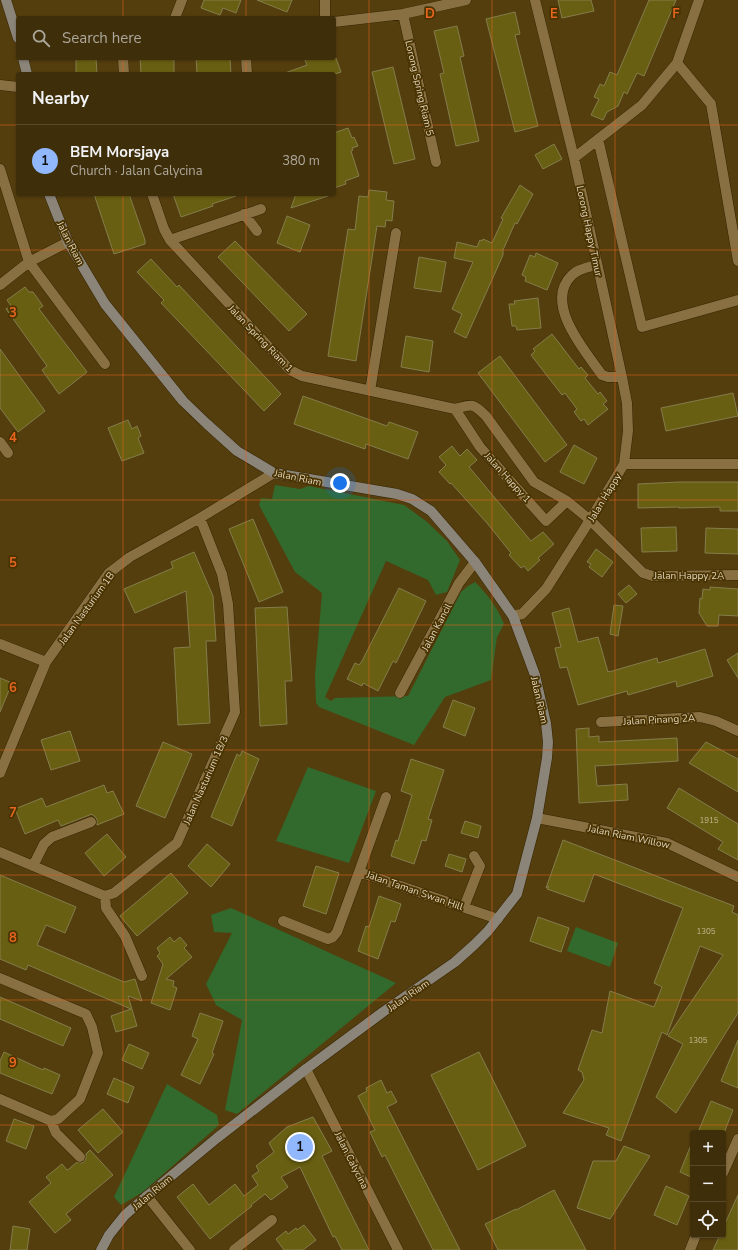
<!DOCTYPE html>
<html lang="en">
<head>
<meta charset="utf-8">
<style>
	body { margin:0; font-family:"Nunito Sans",sans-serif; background:#463613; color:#f1f3f6 }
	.controls { position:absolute; right:12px; bottom:12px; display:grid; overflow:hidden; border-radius:4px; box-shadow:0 1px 3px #0004 }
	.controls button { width:36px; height:36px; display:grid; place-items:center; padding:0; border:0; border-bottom:1px solid #584a2b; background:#3f2e0a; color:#f1f3f6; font:20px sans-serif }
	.you { position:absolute; left:340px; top:483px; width:14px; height:14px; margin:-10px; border:3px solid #fff; border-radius:50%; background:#1a73e8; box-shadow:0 0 0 6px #1a73e833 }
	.badge { display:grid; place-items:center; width:26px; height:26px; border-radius:50%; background:#91b8fd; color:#111; font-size:13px; font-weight:700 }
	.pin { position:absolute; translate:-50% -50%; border:2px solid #fff; box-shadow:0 1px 4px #0006 }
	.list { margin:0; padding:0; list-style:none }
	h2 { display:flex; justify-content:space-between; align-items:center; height:52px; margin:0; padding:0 16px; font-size:17px }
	h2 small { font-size:13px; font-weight:400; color:#ada89c }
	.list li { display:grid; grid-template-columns:26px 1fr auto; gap:12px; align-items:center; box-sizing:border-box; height:72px; padding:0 16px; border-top:1px solid #584a2b }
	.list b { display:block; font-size:15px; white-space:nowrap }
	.list p { margin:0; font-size:13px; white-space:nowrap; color:#ada89c }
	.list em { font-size:13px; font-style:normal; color:#ada89c }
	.icon { flex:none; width:22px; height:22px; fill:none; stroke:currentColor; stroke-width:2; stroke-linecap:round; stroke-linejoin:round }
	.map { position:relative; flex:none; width:738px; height:1250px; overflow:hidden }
	.search { position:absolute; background:#3f2e0a; box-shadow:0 1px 3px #0004; left:16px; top:16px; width:320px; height:44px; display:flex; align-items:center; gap:10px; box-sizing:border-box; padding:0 14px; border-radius:4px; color:#ada89c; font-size:15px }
	.panel { position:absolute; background:#3f2e0a; box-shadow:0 1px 3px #0004; left:16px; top:72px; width:320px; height:124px; border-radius:4px }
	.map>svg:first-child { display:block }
	.green { fill:#32692c }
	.building { fill:#685f12; stroke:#847d4c }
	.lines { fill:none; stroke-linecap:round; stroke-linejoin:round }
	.minor-casing { stroke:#362502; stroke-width:11 }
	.tertiary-casing { stroke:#362502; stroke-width:11 }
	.secondary-casing { stroke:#362502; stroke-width:11 }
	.minor { stroke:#897043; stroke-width:10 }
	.tertiary { stroke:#897043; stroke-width:10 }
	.secondary { stroke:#8a8479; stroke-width:10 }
	.grid { fill:none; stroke:#e7651e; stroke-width:1; stroke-opacity:0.55 }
	.labels { text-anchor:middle; stroke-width:3.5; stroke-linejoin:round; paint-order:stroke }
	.number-label { font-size:8px; fill:#c4b892 }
	.street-label { font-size:10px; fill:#e2d5bd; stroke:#493301 }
	.grid-label { font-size:13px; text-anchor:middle; font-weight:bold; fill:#e7651e; stroke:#493301; stroke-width:3.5; stroke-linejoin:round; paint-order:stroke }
</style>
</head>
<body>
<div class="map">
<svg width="738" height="1250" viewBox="0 0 738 1250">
	<rect width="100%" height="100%" fill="#543e0e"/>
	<path class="green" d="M275,485l25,4 9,-3 95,19 22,16 21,20 13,19 -13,32 -11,3 -8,-15 -42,-19 -61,136 6,4 4,-3 73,-2 53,-104 7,-6 7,-4c13,13 22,25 29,42l-7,13 -6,43 -46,17 -31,48 -95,-38 -3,-4 -1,-28 7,-82 -27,-21 -36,-67 2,-7 11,1z
		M308,767l68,24 -27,72 -73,-22z
		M231,908l165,75 -159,131 -12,-4 17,-90 -26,-15 -10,-21 26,-51 -18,-1 -3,-17z
		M576,927l42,16 -8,24 -43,-16z
		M167,1084l50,31 2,10 -76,67 -22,13 -7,-8z"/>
	<path class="building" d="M204,0h37l-5,13 -13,-5 -3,7 -19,-7z
		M257,0h35l-5,12z
		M558,0h33l3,11 -32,7z
		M649,0h27l-32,76 -7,-3 -10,21 -3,-2 -6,14 -11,6 -4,8 -12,-5 8,-16 -5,-2 6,-13 4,2 6,-14 7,3z
		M515,12l5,22 -5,1 23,91 -23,6 -29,-113z
		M457,26l7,30 -4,1 19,84 -23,5 -16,-72 4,-1 -10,-42z
		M76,58h20l1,16h-21z
		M140,58h34v16h-33z
		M196,58h34l1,16h-34z
		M304,58h32l5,14 -6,2h-50v-1l22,-8z
		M393,67l22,92 -21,5 -22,-92z
		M348,128l4,10 2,-1 4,9 -6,2 1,2 -2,1 8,25 -14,5 1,3 -12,4v-55z
		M554,144l8,15 -19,10 -8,-14z
		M520,185l13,9 -16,30 -2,-1 -12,27v5l-37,83 -12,-6 8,-18 -10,-5 21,-47 -19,-4 3,-16 20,5 3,-7 2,1 1,-2 9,4 11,-24 -2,-1z
		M369,190l18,2 -1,8 8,1 -2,20 -6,-1 -1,7 -8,-1 -21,135 -28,-5 20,-127 7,1 4,-34 9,1z
		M94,194h35l16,46v4l-31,10z
		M173,194h62l1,2 -24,8 1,2 -32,11z
		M296,194h32v2l-37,12z
		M287,216l23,9 -10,27 -23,-9z
		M235,241l72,73 -18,17 -71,-74z
		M536,253l22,10 -11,27 -22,-9 1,-4 -4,-2 8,-20 5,2z
		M419,257l27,5 -5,30 -27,-4z
		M151,259l26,28 2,-2 102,109 -17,17 -103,-108 3,-3 -27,-28z
		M25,287l4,5h4l10,14 -4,3 48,63 -28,22 -17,-24 5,-4 -41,-57 5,-3 -4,-6z
		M538,298l3,30 -24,2 -1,-4h-4l-3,-22h6l-1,-3z
		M552,334l27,35 2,-2 7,8 -3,3 13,16 2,-2 7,9 -4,3 5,5 -20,16 -4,-6 -3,2 -7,-9 3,-3 -12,-16 -3,2 -31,-40 4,-4 -2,-2z
		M406,336l27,5 -4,31 -28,-5z
		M0,349l45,62 -27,21 -18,-24z
		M500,356l67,89 -22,17 -67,-89z
		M733,393l5,23 -72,15 -5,-23z
		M303,396l84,30 2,-4 29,10 -10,27 -42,-15 -1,5 -71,-25z
		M128,420l4,9 5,-3 4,10 -3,2 6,15 -22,8 -14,-33z
		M574,445l23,13 -13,26 -24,-12z
		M452,446l8,10 7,-7 10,11 -8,7 62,74 12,-9 11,12 -16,14 2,2 -12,11 -4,-5 -3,2 -12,-13 2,-2 -24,-30 -36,-40 -1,1 -11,-12 7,-7 -7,-8z
		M679,482h59v29h-18v-4l-41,1v-1l-41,1v-24z
		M253,519l30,73 -24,10 -30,-73z
		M676,527l1,24 -35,1 -1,-24z
		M706,528l32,1v25l-33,-1z
		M596,549l17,13 -11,15 -13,-10 2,-3 -4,-2z
		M194,552l19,44 3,45h-10l4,82 -32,2 -4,-77 16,-1 -4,-56 -51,22 -11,-24 49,-21 -2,-6z
		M629,585l8,9 -11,9 -8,-9z
		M710,587l28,2v27l-19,-1 -1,11h-11l-8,-13 1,-15 2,1 1,-10 7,1z
		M399,588l27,13 -30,62 -3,-2 -15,30 -15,-8 -1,3 -15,-7 8,-16 4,2 3,-4z
		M614,605l9,1 -5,30 -8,-2z
		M287,607l5,74h-7l2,43 -27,2 -5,-118z
		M569,608l9,34 20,-5 10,35 1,-1v1l48,-14 1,5 47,-14 8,27 -36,11 -1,-6 -48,14 -1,-4 -49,14 -11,-38 -7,1 -5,-20 6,-1 -9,-34z
		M738,653v25l-11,-18z
		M0,678l12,5 -12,29z
		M453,700l22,8 -10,28 -22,-9z
		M589,728v9l10,-1v6l78,-4 1,23 -83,5 2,20 30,-2 1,16 -49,3 -3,-74z
		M70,731l10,30 -29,9 -10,-30z
		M163,742l29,12 -27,64 -29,-12z
		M706,742l32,17v33l-49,-29z
		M242,751l17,8 -27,67 -21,-9 26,-63 3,2z
		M411,759l33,11 -16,49 4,1 -6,21 -4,-1 -8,24 -23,-8 5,-16 2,1 14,-46 -11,-4z
		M104,785l3,8 6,-2 11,23 -27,11v-6l-5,-5 -31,12 -3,-6 -33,14 -10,-25 27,-11 4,9z
		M679,788l59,36v36l-20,-11 5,-7 -56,-34z
		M465,821l16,5 -3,12 -17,-5z
		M107,834l19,23 -22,19 -19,-23z
		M563,840l171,66 -2,6 6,3v98l-62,100 -20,-16 27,-53 -15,-8 55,-81 -23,-9 -33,89 -5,-3 -41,109 -15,-6 3,-7 -46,-15 21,-33 -2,-8 -4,-2 14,-40 10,3 8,-42 44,16 8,-20 -8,-4 29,-75 -89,-34 -10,28 -37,-13 2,-3 -3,2z
		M207,844l23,20 -19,23 -23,-21z
		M449,854l17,5 -4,13 -17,-6z
		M316,866l23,7 -13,41 -23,-8z
		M171,873l17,20 -51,43 -17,-20z
		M0,875l76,32 -11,26 -19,-8 -9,20 87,37 11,-3 7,22 -14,-5 9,30 -21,6 -5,-16 20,-7 -103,-44 -2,5 -26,-11z
		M379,896l22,8 -6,18 -4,-1 -13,38 -20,-8 8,-25 3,1z
		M538,917l31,11 -8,24 -31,-11z
		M170,937l4,5 6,-5 7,8 -3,3 8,9 -26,22 8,2 -1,5 4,2 -7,22 -19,-7 12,-39 -6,-8 3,-3 -3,-5z
		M0,997l71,31 -8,18 -63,-27z
		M200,1013l23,8 -11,32 2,1 -14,30 -19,-9 17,-36 -6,-3z
		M738,1040v48l-17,-7z
		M129,1044l20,9 -7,16 -20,-9z
		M4,1052l39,18 1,-2 16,7 -8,19 -52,-21v-12z
		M479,1052l47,94 -48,24 -47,-95z
		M114,1078l20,9 -6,16 -21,-9z
		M381,1080l6,13 4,-2 6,11 -10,5 73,143h-27l-48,-95 -3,2 -12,-25 5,-2 -17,-34 9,-5 -1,-3z
		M711,1101l22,9 -9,23h-17l-8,-3z
		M103,1109l20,23 -25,21 -20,-23z
		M313,1117l19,34 -10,5 47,94h-27l-7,-14 -2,1 -33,-70 -19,10 7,10 -17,13 -6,-6 -14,11 1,1 -42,33 -33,-42 16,-13 16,21 26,-21 9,12 14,-11 -6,-9 7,-5 -3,-5 18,-14 -5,-9 18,-16z
		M14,1119l20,7 -8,23 -20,-8z
		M693,1140v38l-13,-6z
		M624,1146l26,10 -40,63 -33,-11 16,-47h23z
		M90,1150l23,25 -47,39 5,6 -16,13 -26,-31 22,-19 -5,-6 16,-13 5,6 2,-1 8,-7 4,1 3,-1 2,-4v-4z
		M666,1186l23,10 -12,29 -23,-10z
		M554,1190l32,60h-88l-13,-26 31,-15v1z
		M738,1195v55h-25l7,-15h3v-7z
		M304,1225l12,15 -13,10h-19l-8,-11 10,-8 2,3 8,-6 1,2z
		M13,1226l17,3 -3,21h-17z"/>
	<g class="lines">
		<defs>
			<path id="minor" d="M325,0v18
				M535,0l39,158 48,219 5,26 1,28 -4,33
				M403,14l33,148
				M175,18l7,-18
				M334,22l69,-8 63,-14
				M123,58l1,16
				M246,58l1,16
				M677,63l34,41 27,157
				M0,85l18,2
				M598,139l44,188 96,-27
				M574,158l68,-53 35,-42 22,-63
				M0,169l29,93 76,102
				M152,194l12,35 6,11 120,130 12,6 153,33c17,-5 18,-6 31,7l48,66 33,19 23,19 53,53 10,3 85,-1
				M244,214l13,17
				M170,240l91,-31
				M597,265c-8,2 -19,4 -25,10 -29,28 13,76 30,100l6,2h14
				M0,285l29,-23 39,-20
				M370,391l26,-158
				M455,409l25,38 66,74 21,-20
				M0,442l8,11
				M513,616l9,-2 24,-25 44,-69 34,-56h114
				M0,644l46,18
				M400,693l59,-110 16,-21
				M601,722l99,-5 16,4 22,10
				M0,773l46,-111 63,-89 21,-16 70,-39 74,-45
				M0,852l105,44 9,-3 63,-50 58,-131 -7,-108 -6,-30 -22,-56
				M33,866l11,-22 8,-7 39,-15
				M359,872l27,-75
				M105,896l1,12 19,28 17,40
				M464,907l16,-41 -6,-10
				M283,921l45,18 5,-2 4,-5 22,-60 139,47
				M0,978l86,36 6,13 6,26 -18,46 -22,20 -7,2 -51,-22
				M306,1069l92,181
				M51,1121l5,12 24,24
				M723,1173l15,-34
				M147,1196l43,54
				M234,1250l38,-30
				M690,1250l6,-15"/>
			<path id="tertiary" d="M537,818l130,25 71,34"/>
			<path id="secondary" d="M6,0l12,38
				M23,58l4,16
				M49,194l19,48 37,62 78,97 24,23 30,27 37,22 123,21 15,5 19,12 44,51 38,54 22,59 11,48 2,19 -1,16 -10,60 -20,76 -29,37 -14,14 -19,17 -72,50 -77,57 -89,69 -70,58 -22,19 -16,20 -8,15"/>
		</defs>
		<use href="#minor" class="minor-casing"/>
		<use href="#tertiary" class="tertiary-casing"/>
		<use href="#secondary" class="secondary-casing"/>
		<use href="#minor" class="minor"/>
		<use href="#tertiary" class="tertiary"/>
		<use href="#secondary" class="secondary"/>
	</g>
	<path class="grid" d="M123,0v18M246,0v18M369,0v1250M492,0v1250M615,0v1250M123,58v16M246,58v16M0,125h18M334,125h404M123,194v1056M246,194v1056M0,250h738M0,375h738M0,500h738M0,625h738M0,750h738M0,875h738M0,1000h738M0,1125h738"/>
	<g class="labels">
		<g class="number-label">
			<text x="709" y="823">1915</text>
			<text x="706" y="934">1305</text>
			<text x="698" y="1043">1305</text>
		</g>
		<g class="street-label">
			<text transform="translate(420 88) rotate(77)" y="4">Lorong Spring Riam 5</text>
			<text transform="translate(590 231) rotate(78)" y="4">Lorong Happy Timur</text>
			<text transform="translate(71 243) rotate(63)" y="4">Jalan Riam</text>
			<text transform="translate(261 338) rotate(46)" y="4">Jalan Spring Riam 1</text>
			<text transform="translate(298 477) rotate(12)" y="4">Jalan Riam</text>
			<text transform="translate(508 477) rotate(48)" y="4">Jalan Happy 1</text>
			<text transform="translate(604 497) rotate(-59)" y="4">Jalan Happy</text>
			<text x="689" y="579">Jalan Happy 2A</text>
			<text transform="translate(86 608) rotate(-54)" y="4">Jalan Nasturium 1B</text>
			<text transform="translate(436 627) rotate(-62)" y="4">Jalan Kancil</text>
			<text transform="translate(540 700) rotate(77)" y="4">Jalan Riam</text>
			<text transform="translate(659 719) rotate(-3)" y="4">Jalan Pinang 2A</text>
			<text transform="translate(205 780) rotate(-66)" y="4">Jalan Nasturium 1B/3</text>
			<text transform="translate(629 836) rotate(12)" y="4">Jalan Riam Willow</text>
			<text transform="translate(415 890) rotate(19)" y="4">Jalan Taman Swan Hill</text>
			<text transform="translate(408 995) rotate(-35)" y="4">Jalan Riam</text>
			<text transform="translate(352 1160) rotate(63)" y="4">Jalan Calycina</text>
			<text transform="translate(152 1192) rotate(-40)" y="4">Jalan Riam</text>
		</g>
	</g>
	<g class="grid-label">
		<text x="430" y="18">D</text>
		<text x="554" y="18">E</text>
		<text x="676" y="18">F</text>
		<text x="13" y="317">3</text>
		<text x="13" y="442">4</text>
		<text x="13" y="567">5</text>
		<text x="13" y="692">6</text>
		<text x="13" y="817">7</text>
		<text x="13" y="942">8</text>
		<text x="13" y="1067">9</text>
	</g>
</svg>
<div class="controls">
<button>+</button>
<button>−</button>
<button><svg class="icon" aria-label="locate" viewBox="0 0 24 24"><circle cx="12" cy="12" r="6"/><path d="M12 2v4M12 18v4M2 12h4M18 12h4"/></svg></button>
</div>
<div class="you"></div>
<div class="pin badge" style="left:300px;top:1147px">1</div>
<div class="search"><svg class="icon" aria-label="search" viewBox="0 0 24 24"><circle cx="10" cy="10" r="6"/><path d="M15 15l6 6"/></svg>Search here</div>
<section class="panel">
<h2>Nearby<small></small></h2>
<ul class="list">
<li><span class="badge">1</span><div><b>BEM Morsjaya</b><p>Church · Jalan Calycina</p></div><em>380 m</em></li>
</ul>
</section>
</div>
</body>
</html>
